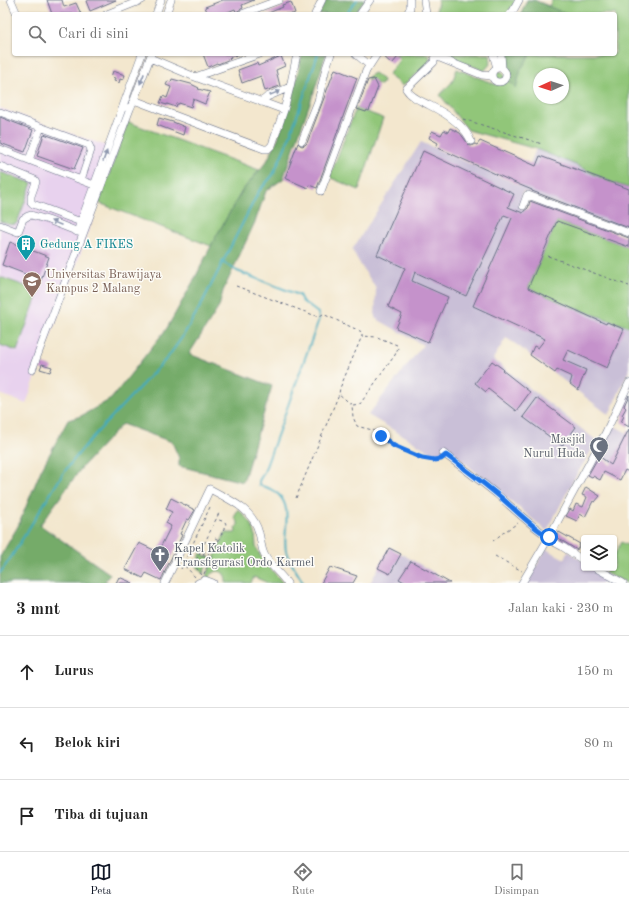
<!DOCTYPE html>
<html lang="id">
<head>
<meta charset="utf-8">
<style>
	body { margin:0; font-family:"Old Standard TT",serif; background:#f2f2f2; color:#222 }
	.controls { position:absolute; right:12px; bottom:12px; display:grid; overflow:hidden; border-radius:4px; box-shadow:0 1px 3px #0004 }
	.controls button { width:36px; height:36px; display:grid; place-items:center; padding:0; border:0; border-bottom:1px solid #e0e0e0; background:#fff; color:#222; font:20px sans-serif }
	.compass { position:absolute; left:533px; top:68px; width:36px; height:36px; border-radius:50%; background:#fff; box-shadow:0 1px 3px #0004; rotate:267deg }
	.stop { position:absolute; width:12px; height:12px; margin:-9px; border:3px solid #1a73e8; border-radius:50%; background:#fff }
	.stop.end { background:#1a73e8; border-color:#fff; box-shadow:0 1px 4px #0008 }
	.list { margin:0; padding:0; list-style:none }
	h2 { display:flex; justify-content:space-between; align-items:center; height:52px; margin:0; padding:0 16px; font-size:17px }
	h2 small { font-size:13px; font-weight:400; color:#767676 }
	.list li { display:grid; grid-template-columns:26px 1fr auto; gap:12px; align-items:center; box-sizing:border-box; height:72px; padding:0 16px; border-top:1px solid #e0e0e0 }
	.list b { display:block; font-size:15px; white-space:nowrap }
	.list em { font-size:13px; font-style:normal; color:#767676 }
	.icon { flex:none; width:22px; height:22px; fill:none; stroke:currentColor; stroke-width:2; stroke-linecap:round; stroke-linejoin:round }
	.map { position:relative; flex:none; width:629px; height:583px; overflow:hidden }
	.search { position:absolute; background:#fff; box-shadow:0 1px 3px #0004; left:12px; right:12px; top:12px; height:44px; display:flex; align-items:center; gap:10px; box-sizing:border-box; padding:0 14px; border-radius:4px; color:#767676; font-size:15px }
	.sheet { height:268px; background:#fff }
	nav { display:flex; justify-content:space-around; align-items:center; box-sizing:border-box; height:56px; border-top:1px solid #e0e0e0; background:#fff; font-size:11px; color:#767676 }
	nav a { display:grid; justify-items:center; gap:2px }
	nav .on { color:#111827 }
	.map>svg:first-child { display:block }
	.built { fill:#e8d2ee }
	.industrial { fill:#c9bfd7 }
	.green { fill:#91c679; stroke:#567a6c; fill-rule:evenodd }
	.forest { fill:#74ab69; stroke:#486d64 }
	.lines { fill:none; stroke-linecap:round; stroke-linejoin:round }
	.stream { stroke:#40abbf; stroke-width:2 }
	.building { fill:#c592cb }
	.minor-casing { stroke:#676f85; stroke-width:8 }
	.path { stroke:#676f85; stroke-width:1; stroke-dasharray:3 3; stroke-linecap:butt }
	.minor { stroke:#fff; stroke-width:7 }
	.oneway { fill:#8d97ae }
	.route { stroke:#1a73e8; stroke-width:5 }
	.labels { text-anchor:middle; stroke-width:3; stroke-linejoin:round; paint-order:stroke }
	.culture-label { font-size:12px; fill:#0d838f; stroke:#fdfcf7; text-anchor:start }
	.education-label { font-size:12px; fill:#785e54; stroke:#fdfcf7; text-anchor:start }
	.worship-label { font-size:12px; fill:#5b616d; stroke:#fdfcf7; text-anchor:end }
</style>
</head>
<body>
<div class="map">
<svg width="629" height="583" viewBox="0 0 629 583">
	<rect width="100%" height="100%" fill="#fdfcf7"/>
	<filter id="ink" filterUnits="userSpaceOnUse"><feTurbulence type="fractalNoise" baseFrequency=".025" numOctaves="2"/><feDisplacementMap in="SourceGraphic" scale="8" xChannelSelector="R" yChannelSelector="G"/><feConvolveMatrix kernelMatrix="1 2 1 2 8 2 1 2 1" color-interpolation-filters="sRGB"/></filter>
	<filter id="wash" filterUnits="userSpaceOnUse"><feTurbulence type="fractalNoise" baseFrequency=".012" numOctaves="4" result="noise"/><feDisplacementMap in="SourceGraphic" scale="16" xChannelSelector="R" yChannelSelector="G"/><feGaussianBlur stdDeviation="0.9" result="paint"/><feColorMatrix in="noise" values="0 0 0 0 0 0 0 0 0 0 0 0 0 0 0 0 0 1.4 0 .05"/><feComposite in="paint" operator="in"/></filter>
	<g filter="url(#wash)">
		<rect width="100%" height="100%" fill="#f3e7ce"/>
		<path class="built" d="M0,108l118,42 -92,254 -26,-10z"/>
		<path class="industrial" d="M421,142l100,44 15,-37 40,16 34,17 19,6v44l-106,-41 -3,16 37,14 -29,67 44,19 57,20v43l-20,45 -92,-70 -11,-7 -13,21 104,82 -23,38 -27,52 -101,-84 -7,10 -71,-42 55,-70 -48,-27 1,-30 -13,-19 -11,-19z
			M613,425l16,9v38l-32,-17z
			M390,547l62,36h-82z
			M546,549l19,10 3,-8 16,11v6h10l27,15h-94z"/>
		<path class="green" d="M438,0h78l-4,7 -6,7h-70z
			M527,0h7l15,6 3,-6h77v188l-19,-6 -34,-17 -40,-16 -68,-19 -28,-35 12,-13 5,-13 40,16 6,-1 5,-4v-10l-3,-4 1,-12h109v-40h-94zM539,74h24v24h-24z
			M395,54h34l1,8 -27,24 -15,-11 12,-16z
			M445,54h45l1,9 -7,8z
			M495.5 76a4.5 4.5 0 1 1 9 0a4.5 4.5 0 1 1-9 0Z
			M374,73l8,6 1,2 -2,4h-1l-13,-6 3,-4z
			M356,108l27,10 -24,72 -28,-12 -1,-2z
			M128,122l131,48 -17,21 -31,55 -112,-43z
			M0,172l32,11 -15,40c-5,4 -11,0 -17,-2z
			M557,221l72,26v80l-57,-20 -44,-19z
			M0,277l39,14 -22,60 -17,-6z
			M238,509l13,14 4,10 1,14 6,12 21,24h-15l-14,-6 -3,6h-25c1,-13 -11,-16 -17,-5l-2,-1 -1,-1 19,-43h10l1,-1 -1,-4 3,-3v-3l-4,-4z
			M621,542l8,4v37h-2l-22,-10 2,-5h7v-12z
			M201,553l2,1 2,3 4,-1 1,1 -7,17 -7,-9z"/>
		<path class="forest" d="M326,0h39l-11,14h-35z
			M527,0h7l32,14h-45z
			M302,54h24l-11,35 -32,90 -17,12 -11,31 -32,69 -4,16 -30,47 83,32 -29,96 -64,-16v-8l-7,-16 -50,-18 -40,43 -42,58 70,49 -5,7 4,2h-109v-26l18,-31 23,-56 27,-50 13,-4 30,-17 56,-71 27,-48 20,-40 28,-49 25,-30 11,-23 16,-47z
			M506,54h25l-10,15 -5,19 -8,-8v-10l-3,-4 -1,-7z"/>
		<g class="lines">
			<path class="stream" d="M346,14l11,-14
				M222,262l15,9 62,24 3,6 16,12 1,5 -1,4 -54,150 -5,9v4c3,2 5,1 9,3 3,1 7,4 10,6 16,15 4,38 8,57 1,8 13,23 17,32
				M0,573l8,-11 56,-90 24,-30 80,-85 15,-21 18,-31 58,-114 14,-16 17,-39 28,-82"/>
		</g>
		<g id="blocks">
			<path class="building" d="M47,0h15l2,7 12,-4 5,11h-29z
				M89,0h27l-26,11 -4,-10z
				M223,0h31l-12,5 1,3 -7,4 -1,-3 -12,5h-15l-3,-7z
				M291,2l4,11 -3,1h-26l17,-7 -1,-2z
				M203,54h36l-10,4 1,1 -12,5 -1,-1 -9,4z
				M382,54h12l4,3 -6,7 -10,-9z
				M281,56l4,10 -9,4 4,16 -15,5 -4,-15 -19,7 -4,-13 19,-7 1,3z
				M335,69l22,9 -40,110 -8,-3 -1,3 -23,-10 13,-35 2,2 2,1 3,-1 2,-2z
				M113,71l12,4 -2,5 -3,-1 -1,4 -5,-2 1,-3 -4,-1z
				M172,79l19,5 8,4 -1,1 12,3 -5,12 -12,-5 -2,8 -12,-4v1h-2l-1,3 -9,-3v1l-7,-2 3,-7 4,2 4,-11 -5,-2 2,-4 3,1z
				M374,79l4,8 -9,24 -2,-1 -1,2 -9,-3 11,-29z
				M0,117l33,13 -8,22 -25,-9z
				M159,118l14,4 12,5 -2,8 -26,-10z
				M450,128l10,5 9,12 2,1 4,-2 2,1 3,-4 56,25 4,-10 89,33v39l-97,-37v-1l-12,-5 -84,-38 2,-4 -9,-5 3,-7 9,4 3,-5 4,2z
				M44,134l39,14 -9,21 -37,-13z
				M423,151l91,43 -6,13 15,6 1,-2 4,-3 2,-7 99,37v9l-72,-26 -29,67 78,36 1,-2 17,7 -17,39 -39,-18 -5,10 23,10 -8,20 -8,-6 2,-7 -15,-7 -2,3 -25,-18 4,-9 4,2 7,-9 -72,-33 39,-88 -8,-3 -38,81 -51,-24 -3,9 36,16 -20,45 -32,-14 6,-14 -14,-7 17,-39 -28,-13z
				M10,242l39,15 -8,23 -39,-15z
				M492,361l11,8 -1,1 28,22 -14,19 -28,-22 -2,3 -11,-9z
				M42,364l10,3 -2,5 -10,-3z
				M629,395v32l-8,-5 3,-6 -2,-1 4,-7 -2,-2z
				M537,398l39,29 -14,19 -39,-29z
				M629,429v43l-4,-2 -5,10 -16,-8 -4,8 -7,-4 -1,1 -4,-2 11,-19 12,9z
				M586,487l14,9 -5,6 -2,-1 -8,16 -5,-3 -3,7 -11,-5 4,-7 3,2 3,-7 7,3 4,-10 -5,-2z
				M171,498l24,12 -6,10 -2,-1 -7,15 2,1 -21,45 -15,-7 -3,5 -18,-9 14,-26 19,9 13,-26 -5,-3 6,-11 -6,-3z
				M559,532l21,12 -3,6 -21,-13z
				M389,548l12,6 -11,20 -12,-6z
				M411,561l39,22h-44l-7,-4z
				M330,567l27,9 -4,7h-32z
				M119,577l14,6h-17z"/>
		</g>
	</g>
	<g filter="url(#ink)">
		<use href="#blocks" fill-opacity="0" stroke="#676f85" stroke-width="1"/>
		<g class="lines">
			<defs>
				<path id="minor" d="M11,0l6,14
					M424,0l2,14
					M107,14l35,-14
					M156,14l5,-14
					M166,14l5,-14
					M242,14l37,-14
					M315,14l7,-14
					M360,14l10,-14
					M407,14l3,-6v-8
					M510,14l3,-3 6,-11
					M142,54l-19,52 7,3 4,-9 17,-45
					M356,54l13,11
					M435,54l-1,8 -28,27c5,8 15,12 23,16 16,8 35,19 42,36
					M493,54l4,14
					M501,54l1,14
					M435,56l47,19 10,1
					M150,58l45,19 89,33
					M492 75a7 7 0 1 1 14 0a7 7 0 1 1-14 0Z
					M195,77l65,-23
					M134,100l130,49h4l4,-4 12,-35 6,-23 7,-33
					M261,102l6,-5 23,-10
					M0,112l89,33 2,5 -10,30
					M302,141l16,-40 8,-33 5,-14
					M0,149l94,36
					M29,160l12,-33
					M0,166l35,14 1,2 -5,14v6l2,2 48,18
					M321,191l45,-120 11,-17
					M523,206l4,-11h1l101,38
					M0,225l18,7 5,-13 5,-3 3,-1 17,5 33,13
					M77,232l46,-126
					M32,370l98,-261
					M443,453c19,14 38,28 56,43 16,14 32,30 50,41
					M548,539l15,8 21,14
					M596,568l27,15
					M165,583l45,-94c20,11 43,20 49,44 2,7 2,14 5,21 5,11 16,19 23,29
					M198,583l7,-3 8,3
					M522,583l26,-44 57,-105 24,-51"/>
			</defs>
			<use href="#minor" class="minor-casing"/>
			<path class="path" d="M463,119l79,25
				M548,256l81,30
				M236,286l80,30h4l3,-2 39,18v4l-22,52 -1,6 13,11 1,12 4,9c6,2 13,3 18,5 7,4 13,11 20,16 11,6 31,15 44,12
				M353,405l7,-1 35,-49 3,-7 -1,-3 -20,-8 -15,-1
				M296,498l43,-104
				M215,538l4,2
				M493,541l11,-9 14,-9
				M203.5 554a2.5 2.5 0 1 1 5 0a2.5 2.5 0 1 1-5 0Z
				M495,556l27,15
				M181,569l2,-4
				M204,574l22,-50 -1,-2 -9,-3
				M202,575l-7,-9v-3l24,-50
				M195,577l-7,-8 -5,-4 27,-58"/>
			<use href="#minor" class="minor"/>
		</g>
		<defs><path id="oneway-solid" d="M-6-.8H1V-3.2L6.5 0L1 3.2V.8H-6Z"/></defs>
		<g class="oneway">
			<use href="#oneway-solid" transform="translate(142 79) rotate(111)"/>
			<use href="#oneway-solid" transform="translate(275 93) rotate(-22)"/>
			<use href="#oneway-solid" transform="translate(105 156) rotate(-70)"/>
			<use href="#oneway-solid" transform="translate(56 223) rotate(-158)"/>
		</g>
	</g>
	<g class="lines" filter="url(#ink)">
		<path class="route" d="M381,436l13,10 28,12 12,2 7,-1 5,-4c18,13 35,26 52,40 17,14 32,31 51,42"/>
	</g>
	<defs>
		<symbol id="building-pin" viewBox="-11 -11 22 30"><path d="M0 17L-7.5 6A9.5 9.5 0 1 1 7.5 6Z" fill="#0f9aa8" stroke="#fdfcf7"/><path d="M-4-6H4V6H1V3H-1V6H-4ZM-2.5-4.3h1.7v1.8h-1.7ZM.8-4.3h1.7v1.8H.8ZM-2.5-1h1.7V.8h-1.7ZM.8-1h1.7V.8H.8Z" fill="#fff"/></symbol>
		<symbol id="university-pin" viewBox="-11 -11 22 30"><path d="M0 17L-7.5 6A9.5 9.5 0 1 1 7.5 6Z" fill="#8d6e63" stroke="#fdfcf7"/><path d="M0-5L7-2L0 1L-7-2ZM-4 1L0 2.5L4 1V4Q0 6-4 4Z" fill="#fff"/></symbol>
		<symbol id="mosque-pin" viewBox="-11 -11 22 30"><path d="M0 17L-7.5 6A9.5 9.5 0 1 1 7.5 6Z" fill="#6b7280" stroke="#fdfcf7"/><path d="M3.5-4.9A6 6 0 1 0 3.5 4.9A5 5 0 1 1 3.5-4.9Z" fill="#fff"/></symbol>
		<symbol id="church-pin" viewBox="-11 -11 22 30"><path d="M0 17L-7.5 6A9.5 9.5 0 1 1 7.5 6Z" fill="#6b7280" stroke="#fdfcf7"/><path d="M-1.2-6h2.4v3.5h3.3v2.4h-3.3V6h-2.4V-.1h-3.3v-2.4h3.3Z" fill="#fff"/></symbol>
	</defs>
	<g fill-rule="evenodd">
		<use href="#building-pin" x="15" y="233" width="22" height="30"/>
		<use href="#university-pin" x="21" y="270" width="22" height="30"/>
		<use href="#mosque-pin" x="588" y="435" width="22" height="30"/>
		<use href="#church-pin" x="149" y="544" width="22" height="30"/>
	</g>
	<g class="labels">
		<g class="culture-label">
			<text x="40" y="248">Gedung A FIKES</text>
		</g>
		<g class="education-label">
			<text x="46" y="278">Universitas Brawijaya<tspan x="46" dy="14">Kampus 2 Malang</tspan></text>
		</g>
		<g class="worship-label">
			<text x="585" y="443">Masjid<tspan x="585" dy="14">Nurul Huda</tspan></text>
			<text x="174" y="552" text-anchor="start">Kapel Katolik<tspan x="174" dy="14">Transfigurasi Ordo Karmel</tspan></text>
		</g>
	</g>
</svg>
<div class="controls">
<button><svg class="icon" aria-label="layers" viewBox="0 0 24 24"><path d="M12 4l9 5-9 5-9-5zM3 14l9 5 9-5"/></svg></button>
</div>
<svg class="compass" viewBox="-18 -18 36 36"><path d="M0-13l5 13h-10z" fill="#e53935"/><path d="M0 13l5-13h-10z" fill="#767676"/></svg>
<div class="stop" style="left:549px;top:537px"></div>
<div class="stop end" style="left:381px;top:436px"></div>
<div class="search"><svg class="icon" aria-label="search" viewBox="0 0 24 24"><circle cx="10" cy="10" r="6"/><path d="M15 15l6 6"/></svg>Cari di sini</div>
</div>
<section class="sheet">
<h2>3 mnt<small>Jalan kaki · 230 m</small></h2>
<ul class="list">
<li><svg class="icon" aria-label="ahead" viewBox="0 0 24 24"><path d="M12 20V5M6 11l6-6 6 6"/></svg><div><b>Lurus</b></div><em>150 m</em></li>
<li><svg class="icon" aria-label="left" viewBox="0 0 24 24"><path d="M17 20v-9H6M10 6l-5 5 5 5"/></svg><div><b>Belok kiri</b></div><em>80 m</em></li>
<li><svg class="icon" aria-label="arrive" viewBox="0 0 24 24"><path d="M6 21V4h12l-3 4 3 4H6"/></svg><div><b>Tiba di tujuan</b></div></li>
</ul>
</section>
<nav>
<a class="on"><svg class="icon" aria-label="map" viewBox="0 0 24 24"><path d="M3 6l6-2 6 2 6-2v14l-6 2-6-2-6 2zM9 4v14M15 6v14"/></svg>Peta</a>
<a><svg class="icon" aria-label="directions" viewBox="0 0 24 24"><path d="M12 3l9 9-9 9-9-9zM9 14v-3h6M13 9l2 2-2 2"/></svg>Rute</a>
<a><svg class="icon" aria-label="saved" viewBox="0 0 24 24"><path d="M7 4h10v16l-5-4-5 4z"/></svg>Disimpan</a>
</nav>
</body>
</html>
